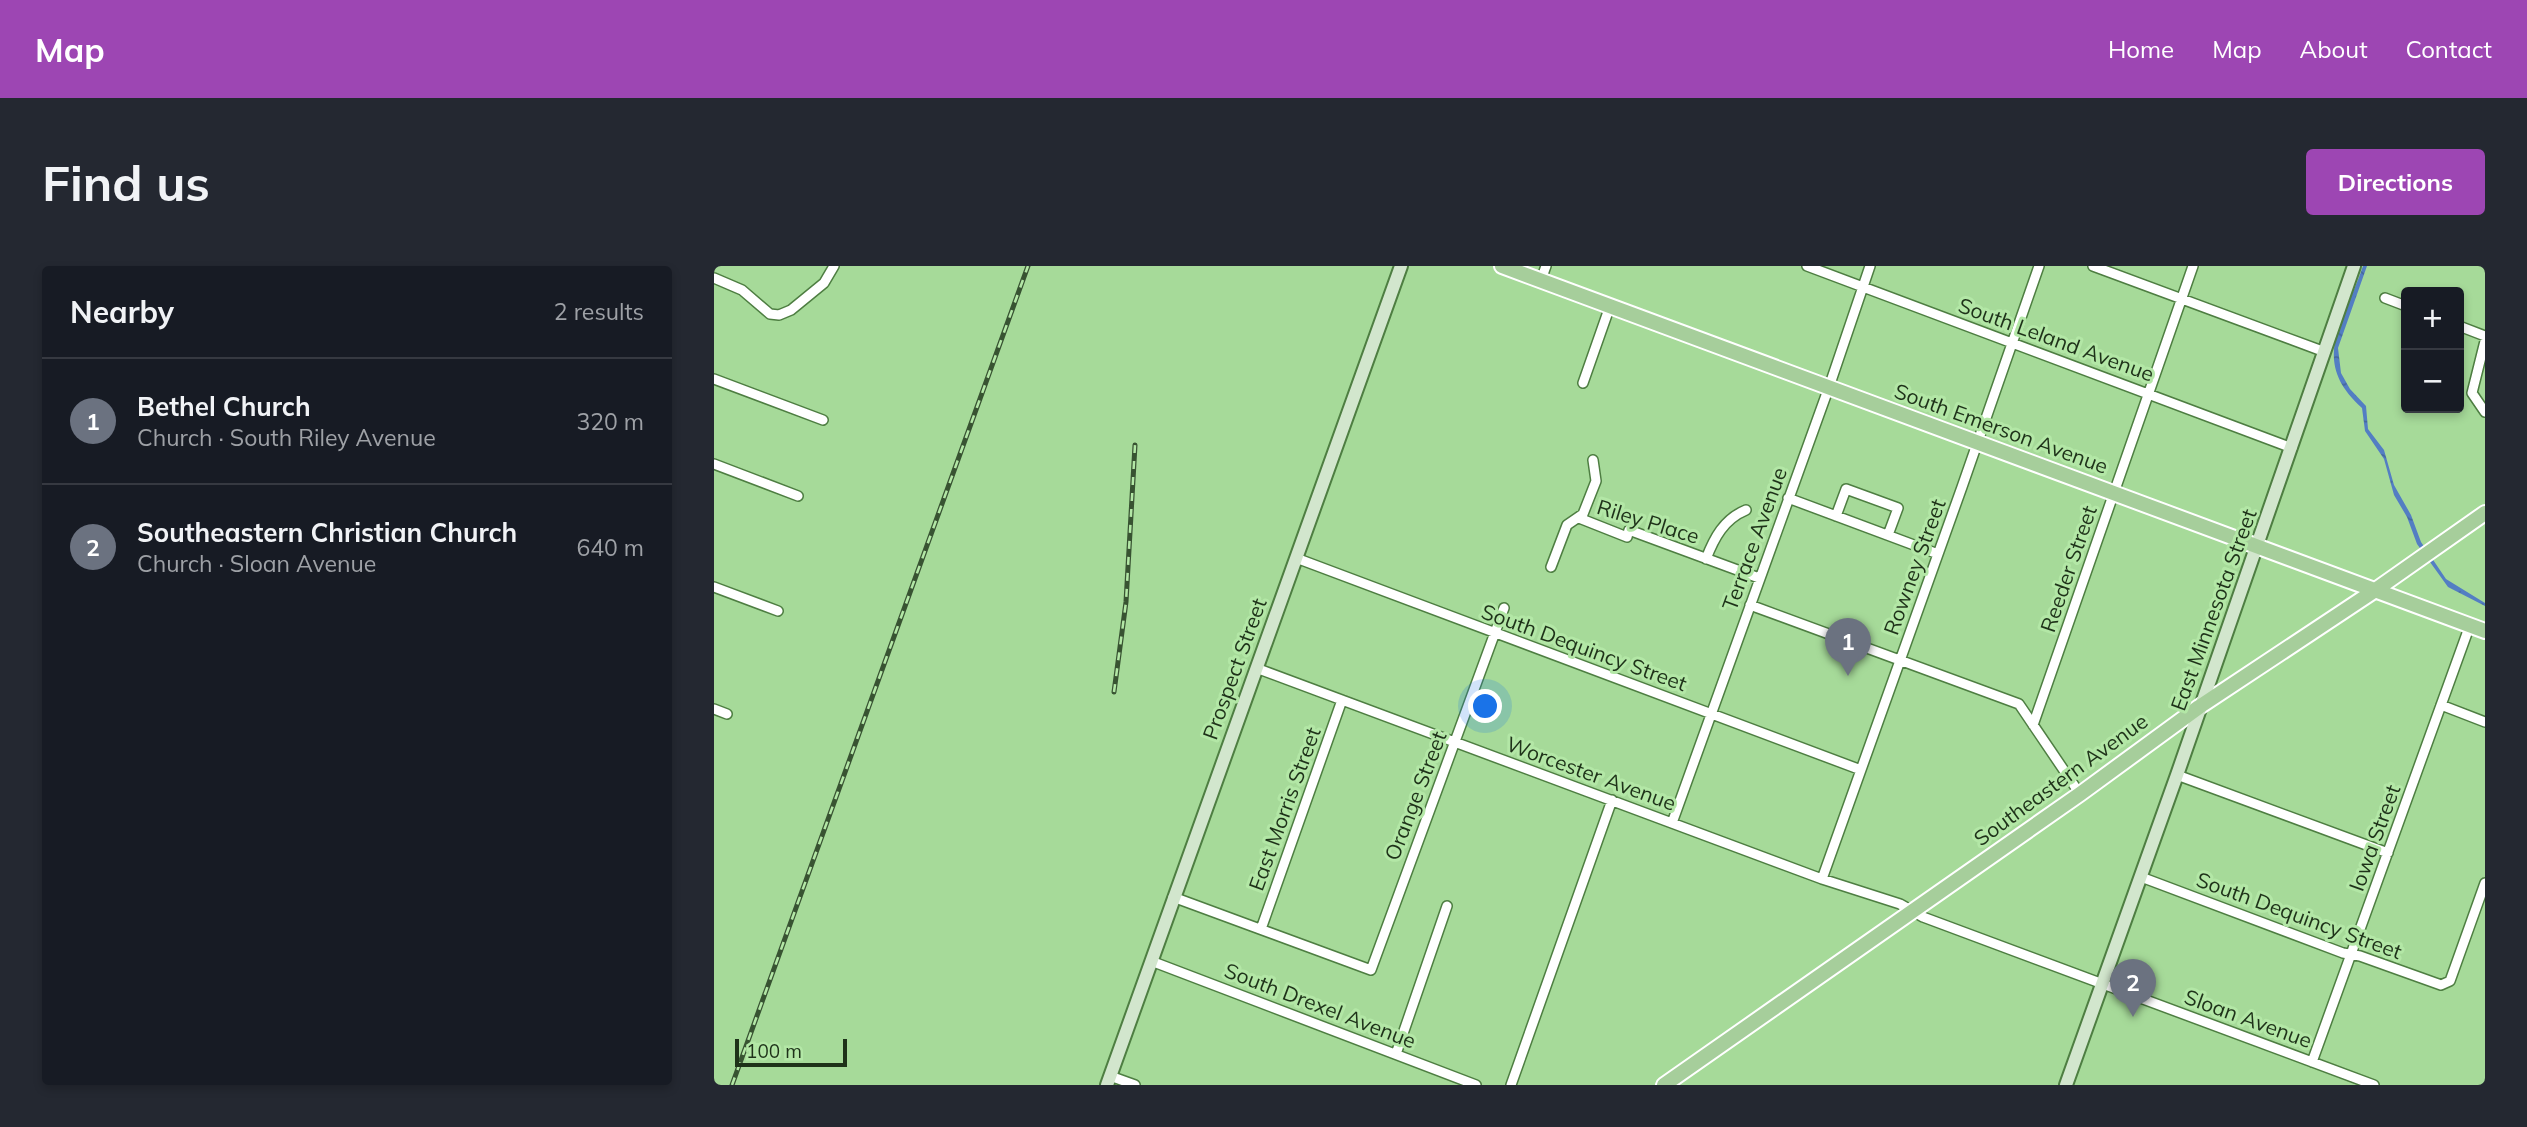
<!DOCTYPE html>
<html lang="en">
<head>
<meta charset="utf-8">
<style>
	body { margin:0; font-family:Mulish,sans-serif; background:#242831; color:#f1f3f6 }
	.controls { position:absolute; right:21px; top:21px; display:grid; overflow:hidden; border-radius:7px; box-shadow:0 4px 10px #0003 }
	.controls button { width:63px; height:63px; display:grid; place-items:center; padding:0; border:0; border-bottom:2px solid #363941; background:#171b24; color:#f1f3f6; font:35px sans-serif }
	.scale { position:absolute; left:21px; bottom:18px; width:112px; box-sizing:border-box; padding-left:7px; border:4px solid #1e3219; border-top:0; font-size:19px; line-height:24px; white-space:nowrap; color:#1e3219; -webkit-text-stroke:5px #b3e7a6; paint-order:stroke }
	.you { position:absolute; left:772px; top:441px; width:24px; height:24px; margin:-18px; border:5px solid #fff; border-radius:50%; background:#1a73e8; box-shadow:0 0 0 10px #1a73e833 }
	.badge { display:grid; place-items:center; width:46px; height:46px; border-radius:50%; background:#9d46b3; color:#fff; font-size:23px; font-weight:700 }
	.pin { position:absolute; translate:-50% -58px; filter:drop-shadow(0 2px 4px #0008) }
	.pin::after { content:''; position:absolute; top:37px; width:24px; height:21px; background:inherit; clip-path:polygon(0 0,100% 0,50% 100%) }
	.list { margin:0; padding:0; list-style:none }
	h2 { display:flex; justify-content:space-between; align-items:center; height:91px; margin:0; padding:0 28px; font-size:30px }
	h2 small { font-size:23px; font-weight:400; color:#9ea1a6 }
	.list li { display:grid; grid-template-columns:46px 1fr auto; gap:21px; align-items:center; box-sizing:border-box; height:126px; padding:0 28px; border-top:2px solid #363941 }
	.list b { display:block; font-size:26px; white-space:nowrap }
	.list p { margin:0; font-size:23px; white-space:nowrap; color:#9ea1a6 }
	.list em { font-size:23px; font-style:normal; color:#9ea1a6 }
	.map { position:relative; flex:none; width:1771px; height:819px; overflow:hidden; border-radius:7px }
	header { display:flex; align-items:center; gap:42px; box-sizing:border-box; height:98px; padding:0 35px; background:#9d46b3; color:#fff }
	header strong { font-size:33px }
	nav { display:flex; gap:38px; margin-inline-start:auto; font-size:24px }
	.intro { display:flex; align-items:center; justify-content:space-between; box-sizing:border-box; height:168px; padding:0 42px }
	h1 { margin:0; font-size:49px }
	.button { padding:18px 32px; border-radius:7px; background:#9d46b3; color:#fff; font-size:24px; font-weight:700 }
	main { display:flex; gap:42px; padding:0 42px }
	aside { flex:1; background:#171b24; border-radius:7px; box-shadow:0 4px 10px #0003 }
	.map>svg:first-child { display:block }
	.water { fill:url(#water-ripples) }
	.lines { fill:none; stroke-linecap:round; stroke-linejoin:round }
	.street-casing { stroke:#4e7e42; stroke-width:12 }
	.secondary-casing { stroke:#4e7e42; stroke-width:16 }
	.primary-casing { stroke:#fff; stroke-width:18 }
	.street { stroke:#fff; stroke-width:9 }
	.secondary { stroke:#d2e6cd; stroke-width:12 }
	.primary { stroke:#a6ce9b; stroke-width:14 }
	.rail-casing { stroke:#385332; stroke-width:5 }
	.rail { stroke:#b3e7a6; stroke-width:2.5; stroke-dasharray:8; stroke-linecap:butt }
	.labels { text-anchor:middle; stroke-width:6; stroke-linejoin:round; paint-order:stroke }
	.street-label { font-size:21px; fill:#1e3219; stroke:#b3e7a6 }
</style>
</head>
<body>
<header>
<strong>Map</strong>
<nav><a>Home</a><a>Map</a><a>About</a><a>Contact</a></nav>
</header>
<div class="intro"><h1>Find us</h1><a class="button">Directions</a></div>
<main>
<aside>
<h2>Nearby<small>2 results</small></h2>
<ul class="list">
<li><span class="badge" style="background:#6b7280">1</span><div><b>Bethel Church</b><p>Church · South Riley Avenue</p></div><em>320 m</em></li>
<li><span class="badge" style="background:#6b7280">2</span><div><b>Southeastern Christian Church</b><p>Church · Sloan Avenue</p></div><em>640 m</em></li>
</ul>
</aside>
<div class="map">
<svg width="1771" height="819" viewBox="0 0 1771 819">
	<defs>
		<pattern id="water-ripples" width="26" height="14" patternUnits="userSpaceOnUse" patternTransform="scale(1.75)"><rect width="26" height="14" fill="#537ec3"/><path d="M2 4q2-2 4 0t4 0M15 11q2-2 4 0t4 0" fill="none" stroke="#44689e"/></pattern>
	</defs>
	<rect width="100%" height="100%" fill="#a6da99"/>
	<path class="water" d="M1649,0h4l-29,82 3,25 9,16 16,17 2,23 16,21 10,35 17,30 10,27 25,37 39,24v3l-37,-19 -31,-43 -10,-27 -13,-22 -10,-36 -19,-28 -3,-23c-54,-48 -17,-87 1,-142z"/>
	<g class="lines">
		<defs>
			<path id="street" d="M1093,0l485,182
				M1379,0l232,86
				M0,12l28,12 28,24 9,1 12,-5 33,-27 10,-17
				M827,14l5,-14
				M1671,32l21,8
				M1745,60l26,10
				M1771,75l-13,52 13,19
				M0,113l109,41
				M869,117l27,-77
				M0,198l84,32
				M1074,232l150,56
				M1122,250l10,-27 52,19 -10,27
				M865,252l48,19 2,-7 130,48
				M582,292l565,212
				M992,293c8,-21 18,-40 40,-49
				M837,301l16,-42 16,-11 13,-33 -3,-21
				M0,321l64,24
				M1036,339l269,99 61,90
				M542,402l566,211 78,25 23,13 451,168
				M1727,439l44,17
				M0,443l13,5
				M1319,459l160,-459
				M1463,509l211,78
				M958,557l157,-436 41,-121
				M1427,611l202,76 17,3 81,29 9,-4 35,-98
				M1108,613l140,-392 77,-221
				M459,631l198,73 133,-362
				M547,663l81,-229
				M437,695l325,124
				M682,788l51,-148
				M1598,796l158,-437
				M396,810l25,9
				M797,819l101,-285"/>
			<path id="secondary" d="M393,819l294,-819
				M1352,819l111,-310 177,-509"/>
			<path id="primary" d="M788,0l983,365
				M950,819l416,-291 119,-87 175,-116 111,-78"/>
		</defs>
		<use href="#street" class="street-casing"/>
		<use href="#secondary" class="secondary-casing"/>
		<use href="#primary" class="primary-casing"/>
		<use href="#street" class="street"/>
		<use href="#secondary" class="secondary"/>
		<use href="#primary" class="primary"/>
		<defs>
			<path id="rail" d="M400,426l12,-90 9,-157
				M18,819l296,-819"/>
		</defs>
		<use href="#rail" class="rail-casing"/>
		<use href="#rail" class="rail"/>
	</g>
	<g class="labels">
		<g class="street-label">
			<text transform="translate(1342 74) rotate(20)" y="7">South Leland Avenue</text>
			<text transform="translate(1287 163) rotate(20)" y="7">South Emerson Avenue</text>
			<text transform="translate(934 256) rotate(17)" y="7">Riley Place</text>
			<text transform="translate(1041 273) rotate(-70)" y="7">Terrace Avenue</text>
			<text transform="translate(1201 301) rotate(-70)" y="7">Rowney Street</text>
			<text transform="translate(1355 303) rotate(-71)" y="7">Reeder Street</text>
			<text transform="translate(1500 344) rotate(-70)" y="7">East Minnesota Street</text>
			<text transform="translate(870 382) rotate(20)" y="7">South Dequincy Street</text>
			<text transform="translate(521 403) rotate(-70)" y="7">Prospect Street</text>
			<text transform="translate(877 508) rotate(20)" y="7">Worcester Avenue</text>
			<text transform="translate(1347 514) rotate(-36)" y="7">Southeastern Avenue</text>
			<text transform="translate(702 530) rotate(-69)" y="7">Orange Street</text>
			<text transform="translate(571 543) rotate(-70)" y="7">East Morris Street</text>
			<text transform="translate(1661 572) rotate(-70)" y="7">Iowa Street</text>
			<text transform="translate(1585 650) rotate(20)" y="7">South Dequincy Street</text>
			<text transform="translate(606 740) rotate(21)" y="7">South Drexel Avenue</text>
			<text transform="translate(1534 753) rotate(20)" y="7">Sloan Avenue</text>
		</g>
	</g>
</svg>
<div class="controls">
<button>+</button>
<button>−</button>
</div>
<div class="scale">100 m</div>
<div class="you"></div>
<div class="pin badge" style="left:1134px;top:410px;background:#6b7280">1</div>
<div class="pin badge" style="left:1419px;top:751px;background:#6b7280">2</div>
</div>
</main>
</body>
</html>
